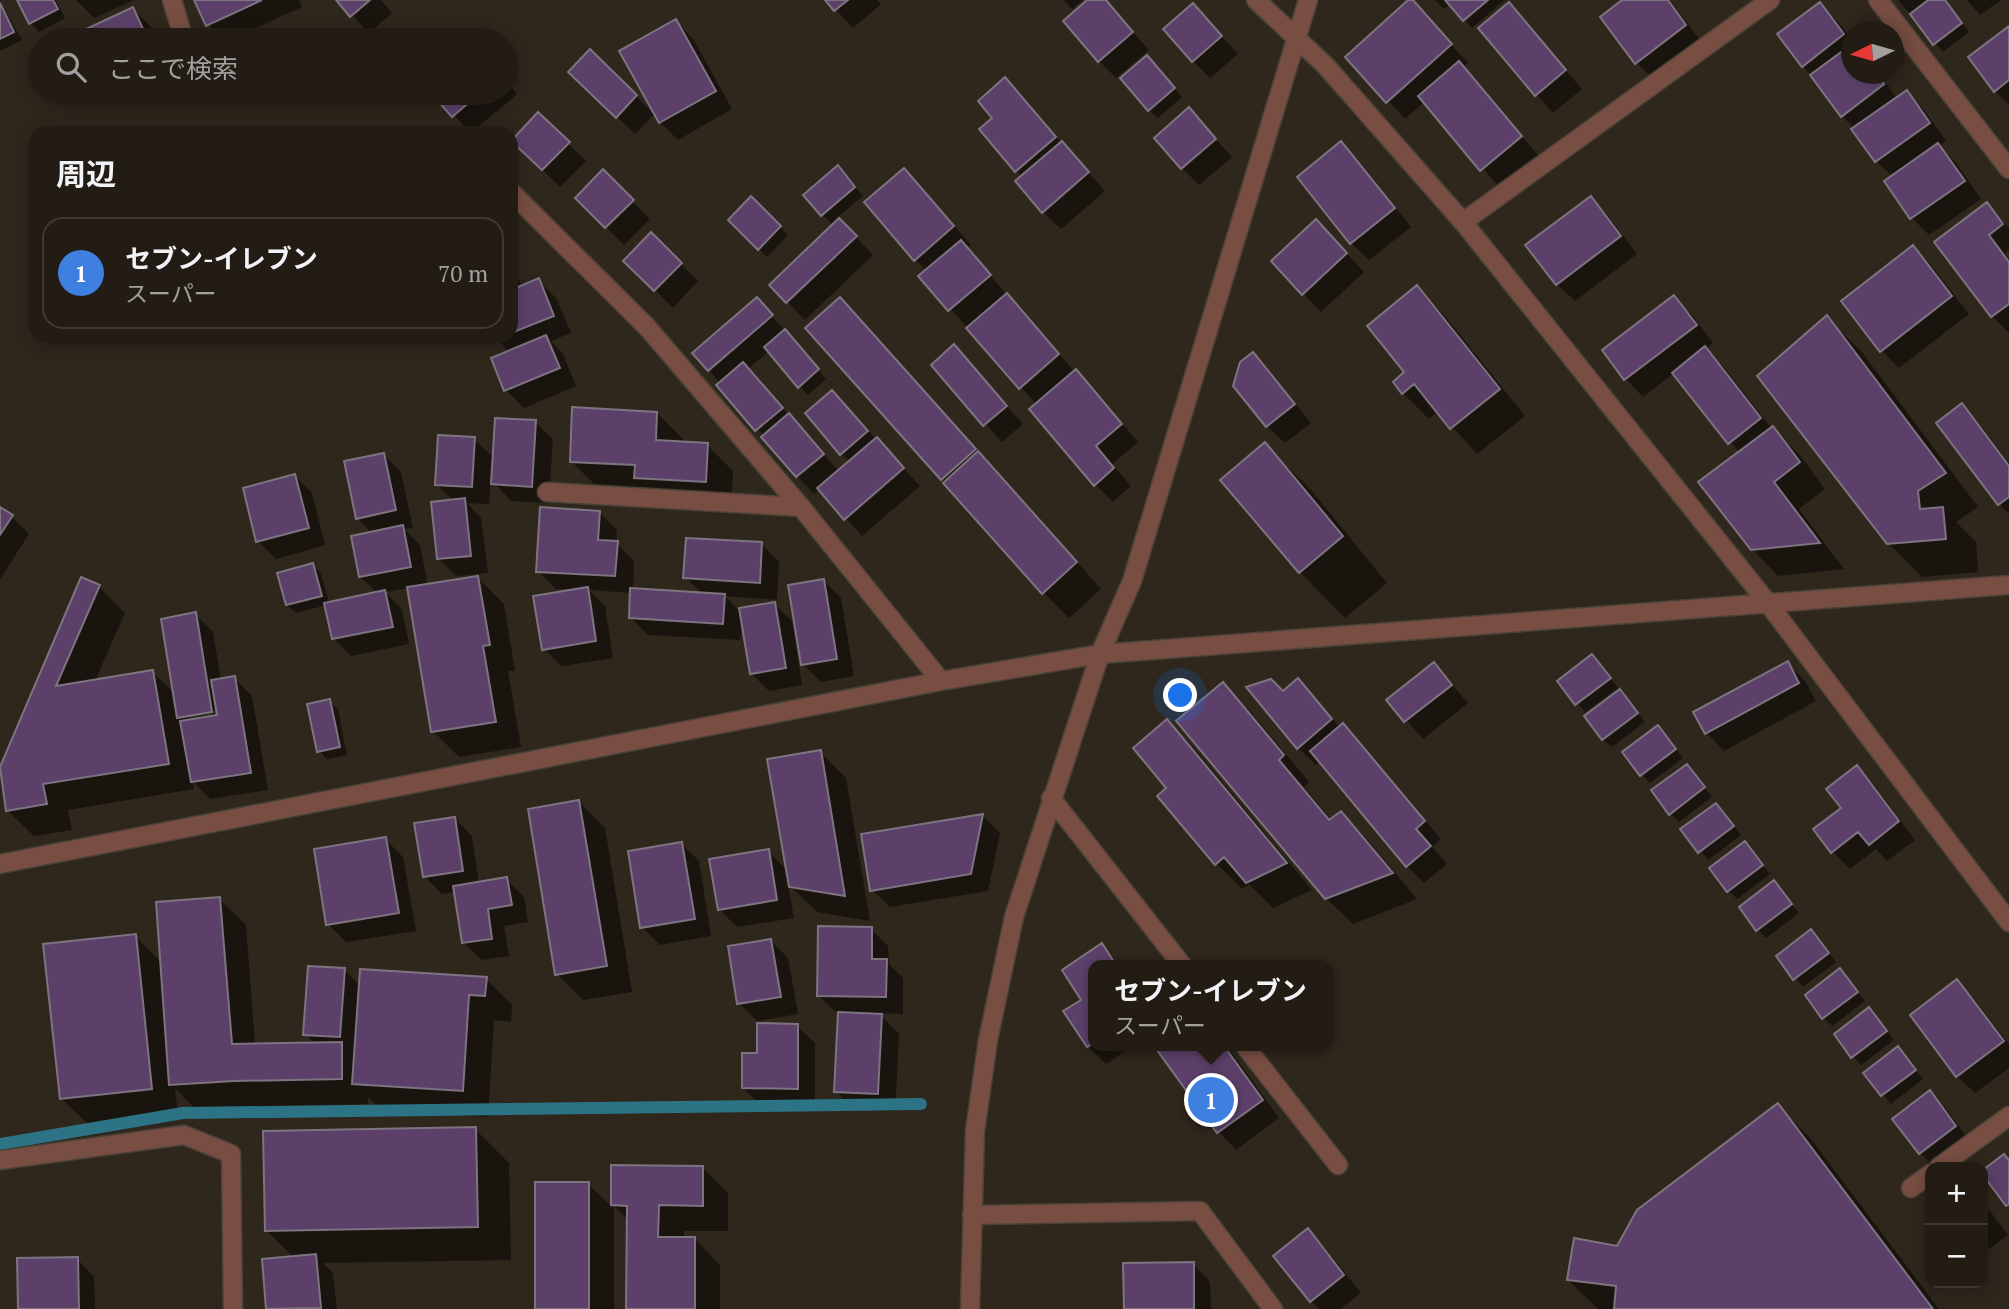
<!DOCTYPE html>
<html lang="ja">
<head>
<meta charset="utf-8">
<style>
	body { margin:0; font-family:"PT Serif","Noto Sans JP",serif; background:#2b251e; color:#f1f3f6 }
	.controls { position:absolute; right:21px; bottom:21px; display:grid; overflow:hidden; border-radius:14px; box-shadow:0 4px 18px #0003 }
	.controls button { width:63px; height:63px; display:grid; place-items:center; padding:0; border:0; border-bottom:2px solid #403a34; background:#231c15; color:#f1f3f6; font:35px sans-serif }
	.compass { position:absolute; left:1841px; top:21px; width:63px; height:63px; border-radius:50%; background:#231c15; box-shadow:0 4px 18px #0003; rotate:265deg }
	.you { position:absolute; left:1181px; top:696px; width:24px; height:24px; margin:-18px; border:5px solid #fff; border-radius:50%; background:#1a73e8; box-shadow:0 0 0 10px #1a73e833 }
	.badge { display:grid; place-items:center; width:46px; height:46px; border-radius:50%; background:#d93025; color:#fff; font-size:23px; font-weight:700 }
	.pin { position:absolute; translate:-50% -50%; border:4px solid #fff; box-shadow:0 2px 7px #0006 }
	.popup { position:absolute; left:1088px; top:960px; width:245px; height:91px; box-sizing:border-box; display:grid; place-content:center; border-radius:14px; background:#231c15; filter:drop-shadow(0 2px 5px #0005); font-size:23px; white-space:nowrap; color:#a3a1a0 }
	.popup b { font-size:26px; color:#f1f3f6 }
	.popup::after { content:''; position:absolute; left:50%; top:100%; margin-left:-14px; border:14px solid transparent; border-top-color:#231c15 }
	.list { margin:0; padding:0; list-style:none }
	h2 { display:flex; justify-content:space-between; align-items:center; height:91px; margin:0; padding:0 28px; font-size:30px }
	h2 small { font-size:23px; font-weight:400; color:#a3a1a0 }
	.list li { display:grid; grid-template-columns:46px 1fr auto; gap:21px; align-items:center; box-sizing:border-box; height:112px; margin:0 14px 14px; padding:0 14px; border:2px solid #403a34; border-radius:21px }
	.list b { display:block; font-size:26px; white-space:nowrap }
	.list p { margin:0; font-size:23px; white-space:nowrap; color:#a3a1a0 }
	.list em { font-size:23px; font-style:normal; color:#a3a1a0 }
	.icon { flex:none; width:38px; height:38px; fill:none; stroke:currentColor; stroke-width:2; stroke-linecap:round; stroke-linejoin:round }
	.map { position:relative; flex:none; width:2009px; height:1309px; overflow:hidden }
	.search { position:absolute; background:#231c15; box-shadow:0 4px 18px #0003; left:28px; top:28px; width:490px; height:77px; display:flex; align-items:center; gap:18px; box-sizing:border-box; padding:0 24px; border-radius:38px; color:#a3a1a0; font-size:26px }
	.panel { position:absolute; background:#231c15; box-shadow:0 4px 18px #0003; left:28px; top:126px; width:490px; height:217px; border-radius:21px }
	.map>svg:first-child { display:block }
	.shadow { fill:#0007; fill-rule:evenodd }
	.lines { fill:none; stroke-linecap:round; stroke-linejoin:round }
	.stream { stroke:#2c7386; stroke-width:12 }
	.building { fill:#5c406a; stroke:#7c7480; stroke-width:2 }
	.minor-casing { stroke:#4a4238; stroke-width:21 }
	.minor { stroke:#784e42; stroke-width:18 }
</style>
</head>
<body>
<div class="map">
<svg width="2009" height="1309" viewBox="0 0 2009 1309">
	<rect width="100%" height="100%" fill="#2f261c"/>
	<path class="shadow" d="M19,0h37l9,18 -26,14 -8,-9z
		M76,0h58l-40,18z
		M196,0h103l3,7 -73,33h-6l-15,-16z
		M338,0h43l11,13 -23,20z
		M827,0h50l4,4 -28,24z
		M1064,0h19l-11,9z
		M1090,0h15l44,50 -33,28 -17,-17z
		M1411,0l57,63 -5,4 75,88 -39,32 -74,-86 -20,18 -58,-62z
		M1435,0h70l-33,28 -21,-25 -7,6z
		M1625,0h45l32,43 -48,37 -18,-18z
		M1898,0h46l25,32 -26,20z
		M1967,0h34l-21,15z
		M0,2l22,38 -22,11z
		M1508,4l74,85 -29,24 -73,-84z
		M1820,4l18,18 14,18v34h26l6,8 -42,31 -39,-47z
		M1193,5l45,49 -28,24 -17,-17z
		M133,9l18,18 5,13h-65l-5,-9z
		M676,21l17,18 39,70 -54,31 -18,-18z
		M2009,28v77l-14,-14z
		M406,35l6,5h-12z
		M590,51l64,63 -19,20 -47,-45z
		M1155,65l27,32 -24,21 -9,-8z
		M1005,80l100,111 -44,38 -18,-17 -21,-35 -6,-7 -21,-52z
		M506,81l11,13 -46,39 -38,-40h73z
		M1887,84l10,15 10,-7 17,18 22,31 -7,5 17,17 25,36 -52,36 -17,-17 -25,-37 6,-4 -17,-16 -21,-32 -12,-12z
		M116,93h43l-30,13z
		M1189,110l43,47 -33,28 -17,-17z
		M538,114l48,47 -26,26 -47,-47z
		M1341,144l18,17 52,66 -42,33 -18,-17z
		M904,170l67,75 -4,3 39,46 69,78 18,17 45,53 -26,22 19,22 -18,16 -17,-17 -59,-80 -116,-129 6,-5 -12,-12z
		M603,172l47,47 -26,26 -47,-47z
		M846,176l17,20 -26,22 36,37 -68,65 -34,-35 62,-59 -27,-30z
		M1591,198l17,18 29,38 -62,47 -18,-17z
		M751,199l37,36 -21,22 -37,-37z
		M1987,204l22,24v22l-4,3 4,6v74l-17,-17 -55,-74z
		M651,234l47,47 -25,27 -47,-47z
		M1333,239l31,33 -43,40 -48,-51z
		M1913,247l17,17 39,50 -70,54 -17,-17 -39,-50z
		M511,259l11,28 16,-7 18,18 15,35 -20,8 12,13 13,32 -52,22 -18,-18 3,-38 -14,-16h16z
		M1417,288l26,26 82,102 -48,38 -39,-43 -9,8 -26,-26z
		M1674,297l18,18 21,28 -8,6 18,17 49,63 27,25 26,35 -26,20 45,60 -66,7 -26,-27 -12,-96 -66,-80 -31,24 -17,-18 -22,-29z
		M757,299l69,80 -18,16 -39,-44 -21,18 91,103 11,-10 -8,-8 -10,-62 88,94 -58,50 -42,-47 -6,5 -17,-18 -88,-106z
		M840,300l26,25 235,264 -32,29 -26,-26 -235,-264z
		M1827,318l34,33 117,156 -22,15 20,20 2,30 -56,5 -34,-34z
		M954,347l69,77 -21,18 -69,-77z
		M1253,354l17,18 41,51 -26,20 -18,-17z
		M1962,406l17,17 30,40v51l-10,-10z
		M657,413l26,26v4l24,2 26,26 -2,36 -134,-20 -26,-26z
		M535,422l18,17 -4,64 -38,-2 -20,-21 -2,24 -22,-1 14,15 7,55 -32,3 -17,-17 15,-58 -17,-16 37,-46 21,20z
		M1265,445l46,45 76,93 -42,35 -45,-46z
		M384,455l17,17 12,56 -9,1 16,16 8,41 50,-8 26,26 11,67h-7l13,76 -62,10 -26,-26 -24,-143 -24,4 17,18 7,34 -58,12 -17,-18 -7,-33 -31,8 -9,-8 26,-40 8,9 8,29 49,-9 -18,-18 12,-43 -15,-15z
		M295,476l17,17 13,52 -49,14 -18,-18z
		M0,509l11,7 18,18 -29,45z
		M599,512l18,18 -1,13 18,18 -1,29 70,4 -18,-17 77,-33 17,18 -2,38 -52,-4 13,14 36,-6 18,17 10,64 -33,6 -18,-18 -8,-50 -3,17 -92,-5 -18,-18 1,-24 -42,-3 16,16 8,52 -51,8 -18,-17 27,-60h-15l-18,-18z
		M824,581l17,17 13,78 -33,6 -18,-18z
		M99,587l26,26 -30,68 57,-9 23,22 20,-80 18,18 8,48 13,-2 18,18 16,94 -58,9 -17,-18 1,8 -126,21 4,20 -38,6 -27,-26 -6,-40zM221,709v4l-31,5v-4z
		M1592,656l26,32 -33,24 -26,-31z
		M1787,663l18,18 11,20 -92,50 -17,-18z
		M1434,664l34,39 -45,36 -34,-39z
		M1298,681l42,46 3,-2 17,18 81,96 -9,8 15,17 -23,19 -17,-17 -87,-105 -4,4 -18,-17 -15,-55z
		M1223,684l26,26 60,72 -5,5 28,34 9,-8 26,26 50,60 -64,25 -27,-26z
		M1628,700l17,22 -33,25 -9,-8z
		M330,701l8,9 9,45 -20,4 -8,-8z
		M1167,721l26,26 119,143 -39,18 -24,-24 -7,5 -26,-26z
		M1666,735l17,23 -33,25 -8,-8z
		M820,752l26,26 24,143 -53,-9 -29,-28 6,34 -57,9 -18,-18 49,-58 20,20z
		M1857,768l17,17 41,55 -28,21 -11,-12 -26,20 -17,-17 10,-44z
		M1695,774l17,23 -33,25 -8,-8z
		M579,802l26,26 27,164 -49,8 -26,-26z
		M1724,813l17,22 -33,25 -25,-30z
		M983,816l17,17 -12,58 -98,16 -18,-17 -9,-54z
		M454,818l18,18 7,48 27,-5 18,18 4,25 -24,4 5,30 -27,4 -18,-17 -8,-51 -14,2 -18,-18z
		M385,839l18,18 13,74 -70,11 -18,-18z
		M682,844l17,17 12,75 -51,9 -18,-18z
		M1745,844l25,30 -33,25 -8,-8z
		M1774,883l25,30 -33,25 -8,-8z
		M219,899l27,26 9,120 60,-1 -10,-10 39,-65 16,17 126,-7 26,26 -1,17 -17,-2 -6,97 -108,-8 -12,-12v7l-107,2 -64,5 -22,-23 3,26 -90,10 -27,-26 74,-162 27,27z
		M871,929l17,17 1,18 14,14v36l-24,-1 20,21 -4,77 -42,-2 -17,-18 4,-78h-3l-18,-17z
		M1819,940l17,22 -33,25 -25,-31z
		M771,941l17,17 10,56 -41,7 -18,-18z
		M1101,946l19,19h-26v81h39l-27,18 -18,-18 -22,-34 17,-12 -19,-29z
		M1840,970l25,31 -33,25 -8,-8z
		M1957,981l17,18 35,45v24l-34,25 -18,-17z
		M1869,1009l25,31 -33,25 -8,-9z
		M797,1026l18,17v63l-54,-1 -18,-17 16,-33z
		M1156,1046h71l52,72 -43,32 -17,-18z
		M1898,1048l25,31 -32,25 -26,-31z
		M1930,1092l17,18 25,34 -37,23 -15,-14z
		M1778,1106l33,33 128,170h-341l-30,-29 50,-32z
		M475,1129l34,34 2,97 -188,3 10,10 4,36h-69l-4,-48 30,-3 -28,-28z
		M613,1167h89l26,26v38h-44v7h10l26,27v44h-92l1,-88 -15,-15v103h-77l51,-125 25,24z
		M1983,1202l25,33 -25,18z
		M1308,1230l17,18 36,45 -21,16h-21l-8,-8z
		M77,1259l17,18 1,32h-75z
		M1193,1264l17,18 1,27h-85z"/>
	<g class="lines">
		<path class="stream" d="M0,1144l183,-31 738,-9"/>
	</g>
	<path class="building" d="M17,0h36l5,9 -29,15z
		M194,0h68l-56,26z
		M336,0h34l-20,17z
		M825,0h23l-14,11z
		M1087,0h19l27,32 -35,30 -35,-41z
		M1408,0h5l39,44 -66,59 -41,-46z
		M1445,0h43l-25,21z
		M1622,0h46l18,25 -51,39 -35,-47z
		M1928,0h17l17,23 -29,22 -23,-31z
		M1509,2l57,68 -31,26 -57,-68z
		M1820,2l24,32 -42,33 -25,-33z
		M0,3l14,29 -14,7z
		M1193,3l29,33 -30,26 -29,-33z
		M133,7l15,33h-59l-5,-10z
		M676,19l40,72 -57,32 -40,-72z
		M2009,26v54l-15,12 -26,-35z
		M1852,44v30h24l8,10 -43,33 -31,-42z
		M590,49l47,46 -21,23 -48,-46z
		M1147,55l28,33 -27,23 -28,-33z
		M1459,61l63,75 -42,35 -62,-75z
		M1005,77l51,60 -41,35 -36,-43 13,-11 -14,-17z
		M1907,90l23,33 -55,39 -24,-33z
		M431,93h49l-28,24z
		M1189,107l27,32 -35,30 -27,-31z
		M538,112l32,30 -28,28 -31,-29z
		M1062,141l27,31 -47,41 -27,-32z
		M1341,141l54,67 -45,36 -53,-67z
		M1938,143l27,38 -55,38 -26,-38z
		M838,165l17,22 -34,29 -18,-21z
		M904,168l50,58 -40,35 -50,-59z
		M603,169l31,31 -29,28 -30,-30z
		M751,196l30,30 -23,24 -30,-30z
		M1591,196l30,40 -65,49 -31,-40z
		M1987,202l16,22 -14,11 20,27v42l-18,13 -57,-75z
		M839,218l18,18 -71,67 -17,-18z
		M1316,219l31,34 -45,42 -31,-34z
		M651,232l31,31 -28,28 -31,-30z
		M961,240l30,35 -43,36 -30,-35z
		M1913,245l39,51 -72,56 -39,-51z
		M539,278l15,38 -43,17v-43z
		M1417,285l83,104 -50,40 -36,-45 -12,10 -9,-12 11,-10 -37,-46z
		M1007,293l52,61 -40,35 -53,-61z
		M1674,295l23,30 -73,55 -22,-30z
		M757,297l16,18 -65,56 -16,-18z
		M840,297l136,152 -35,31 -136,-152z
		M1827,315l119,158 -28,18 2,18 23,-2 3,32 -59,5 -130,-168z
		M785,329l34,40 -21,19 -34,-41z
		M546,335l14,33 -56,23 -13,-33z
		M954,344l53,62 -24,20 -52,-61z
		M1705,346l56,72 -33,26 -56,-71z
		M1253,352l42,52 -29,23 -33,-41 7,-24z
		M743,362l40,46 -28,23 -39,-46z
		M1076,369l46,55 -26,22 18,22 -20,18 -65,-77z
		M832,390l36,41 -28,24 -35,-42z
		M1962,403l47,63v31l-11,8 -62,-82z
		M572,407l85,5 -1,28 52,3 -2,39 -72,-4 1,-13 -65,-3z
		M789,413l35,41 -28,23 -35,-40z
		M495,418l41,2 -4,67 -41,-3z
		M1773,426l27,36 -26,20 46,61 -69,7 -53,-68z
		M438,435l37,2 -3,50 -37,-2z
		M877,437l27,31 -60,52 -27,-32z
		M1265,442l78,94 -44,37 -79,-93z
		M978,451l99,111 -35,32 -99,-111z
		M384,453l12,57 -40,9 -12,-58z
		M295,474l14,54 -53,14 -13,-54z
		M465,498l6,58 -34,3 -6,-57z
		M0,507l13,8 -13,20z
		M540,507l60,4 -2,29 20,1 -3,35 -79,-4z
		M403,525l8,42 -52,10 -8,-41z
		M686,538l76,4 -2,41 -77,-5z
		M313,563l9,33 -36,9 -9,-32z
		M478,576l12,69 -7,1 13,76 -65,10 -24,-145z
		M81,577l19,8 -44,101 97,-16 16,94 -126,20 4,20 -41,7 -6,-44z
		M824,579l13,80 -36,6 -13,-80z
		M588,587l8,54 -54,9 -9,-54z
		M630,588l95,6 -2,30 -94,-6z
		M385,590l8,37 -61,12 -8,-36z
		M775,602l11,66 -36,6 -11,-66z
		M196,612l16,100 -35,6 -16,-99z
		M1592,654l19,24 -36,27 -18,-24z
		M1788,661l11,22 -94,51 -12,-22z
		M1434,662l18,23 -48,37 -18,-22z
		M235,676l16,97 -60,9 -11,-61 37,-6 -6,-35z
		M1298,678l34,41 -35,30 -51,-62 25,-8 12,12z
		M1223,682l61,73 -5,5 50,60 12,-9 52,62 -68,26 -149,-178z
		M1620,689l18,24 -36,27 -18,-24z
		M330,699l10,48 -23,5 -10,-48z
		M1167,719l120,144 -41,20 -22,-26 -9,8 -58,-69 9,-8 -33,-40z
		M1343,723l82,98 -9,8 15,17 -25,21 -96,-116z
		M1658,725l18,24 -36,27 -18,-24z
		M821,750l24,146 -56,-9 -22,-128z
		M1687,764l18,23 -36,28 -18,-25z
		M1857,765l42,56 -30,24 -11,-13 -27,21 -18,-24 28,-21 -15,-19z
		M579,800l28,166 -52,9 -27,-166z
		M1716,803l18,23 -36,27 -18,-24z
		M983,814l-12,60 -101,17 -9,-57z
		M455,817l8,54 -40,6 -9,-54z
		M386,837l13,76 -73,12 -12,-76z
		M1745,841l18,24 -36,27 -18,-24z
		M682,842l13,77 -55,9 -12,-77z
		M769,849l8,51 -59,10 -9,-51z
		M507,877l5,28 -24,4 4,30 -30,4 -9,-57z
		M1774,880l18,24 -36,27 -17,-24z
		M220,897l12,147 110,-2v37l-108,2 -65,4 -13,-183z
		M818,926l54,1v32h15l-1,38 -69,-1z
		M1811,929l18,24 -36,27 -17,-24z
		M136,934l16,155 -92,10 -17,-155z
		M771,939l10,58 -44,7 -9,-58z
		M1102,943l14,22h-22v78l-7,4 -24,-36 18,-11 -19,-30z
		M308,966l37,2 -5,69 -37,-2z
		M1840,968l18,24 -36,27 -17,-24z
		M360,969l127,8 -2,19 -16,-1 -6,96 -111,-7z
		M1957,979l47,62 -48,36 -46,-62z
		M1869,1007l18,24 -36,27 -17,-24z
		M838,1012l44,2 -4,80 -44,-2z
		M757,1023l41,1v65l-56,-1v-35h15z
		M1154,1046h70l39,54 -46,33z
		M1898,1046l18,24 -35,26 -18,-23z
		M1930,1090l26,36 -37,28 -27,-35z
		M1778,1103l155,206h-319l2,-23 -49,-6 7,-42 43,8 20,-36z
		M476,1127l2,100 -213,4 -2,-100z
		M2004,1154l5,6v44l-3,2 -23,-31v-5z
		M611,1165l92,1v40l-44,-1 -1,32h37v72h-69l1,-103 -16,-1z
		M535,1182h54v127h-54z
		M1308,1228l36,47 -34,27 -37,-46z
		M316,1254l5,54 -55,1 -4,-50z
		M78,1257l1,52h-61l-1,-51z
		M1194,1262v47h-70l-1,-46z"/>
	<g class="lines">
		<defs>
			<path id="minor" d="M172,0l12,40
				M1256,0l69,65 138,157 304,380 242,320
				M1878,0l131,169
				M200,93v1
				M511,192l136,135 154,180 140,174
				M1463,222l307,-222
				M547,492l254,15
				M1051,798l131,167
				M0,864l941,-183 159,-27 909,-69
				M1245,1046l93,119
				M0,1160l184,-25 47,19 2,155
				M1939,1167l70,-51
				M1911,1188l19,-14
				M972,1215l228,-4 73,98
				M970,1309l5,-178 13,-91 26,-123 86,-263 32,-73 176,-581"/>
		</defs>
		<use href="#minor" class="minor-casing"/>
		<use href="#minor" class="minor"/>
	</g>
</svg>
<div class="controls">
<button>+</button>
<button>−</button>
</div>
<svg class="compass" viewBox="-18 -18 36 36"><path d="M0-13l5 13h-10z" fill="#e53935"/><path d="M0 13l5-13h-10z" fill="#a3a1a0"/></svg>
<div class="you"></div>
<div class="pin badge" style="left:1211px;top:1100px;background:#3f7fe0">1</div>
<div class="popup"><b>セブン-イレブン</b>スーパー</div>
<div class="search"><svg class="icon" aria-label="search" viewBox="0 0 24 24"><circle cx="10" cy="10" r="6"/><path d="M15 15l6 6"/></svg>ここで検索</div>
<section class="panel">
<h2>周辺<small></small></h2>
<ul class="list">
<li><span class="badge" style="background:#3f7fe0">1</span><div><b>セブン-イレブン</b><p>スーパー</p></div><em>70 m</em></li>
</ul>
</section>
</div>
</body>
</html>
